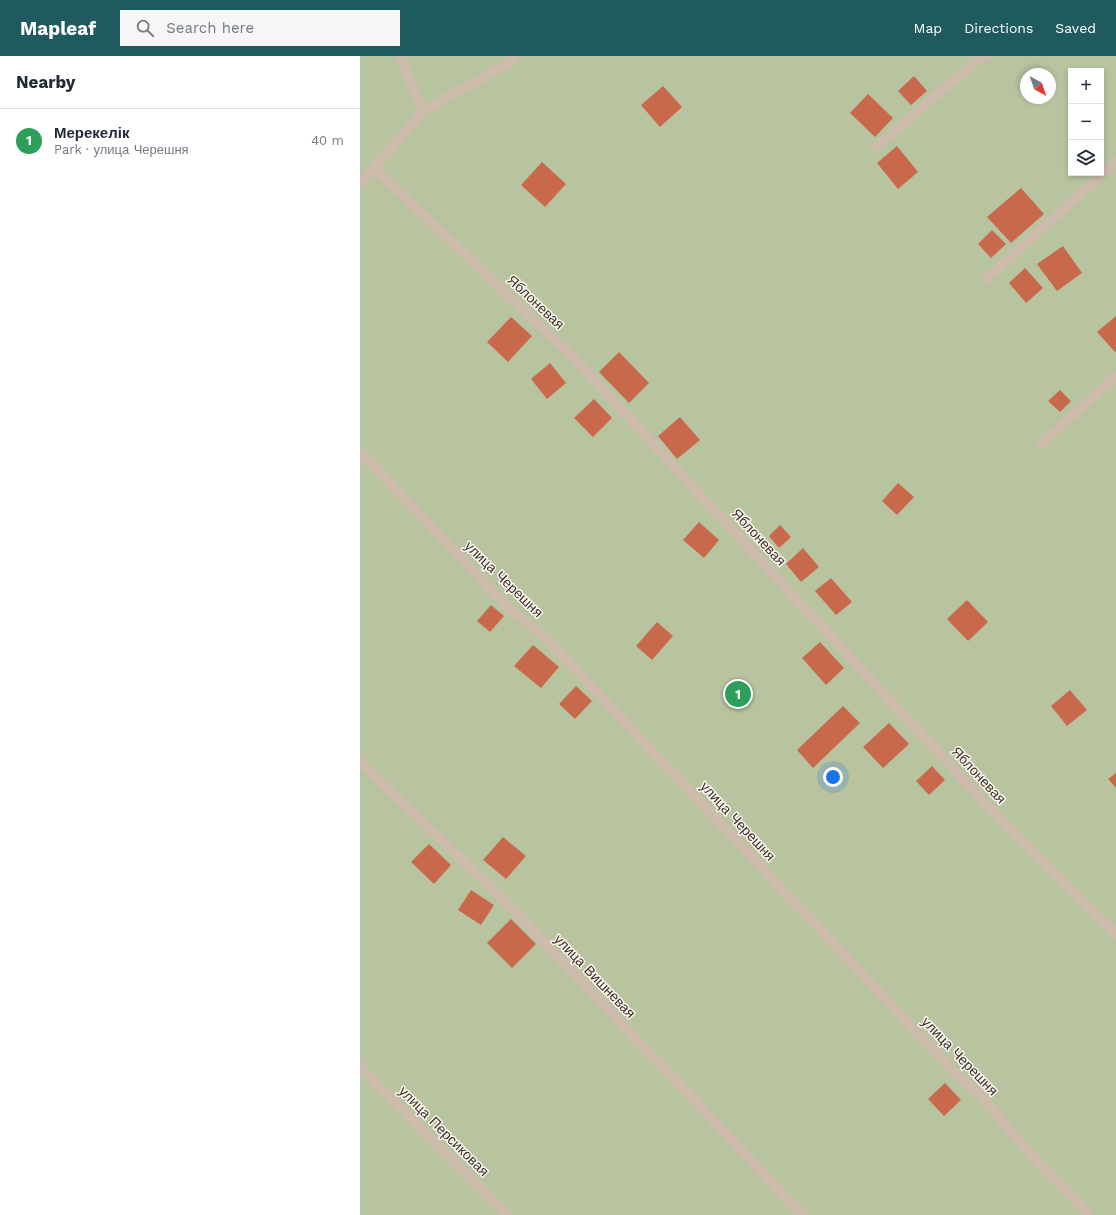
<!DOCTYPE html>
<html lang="en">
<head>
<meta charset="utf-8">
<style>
	body { margin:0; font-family:"Work Sans",sans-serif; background:#f6f6f7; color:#1f2937 }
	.controls { position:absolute; right:12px; top:12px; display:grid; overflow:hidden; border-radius:0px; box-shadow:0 2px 6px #0003 }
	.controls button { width:36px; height:36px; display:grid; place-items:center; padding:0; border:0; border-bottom:1px solid #e0e1e3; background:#fff; color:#1f2937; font:20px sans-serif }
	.compass { position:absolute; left:660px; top:12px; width:36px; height:36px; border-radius:50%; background:#fff; box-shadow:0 2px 6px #0003; rotate:140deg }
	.you { position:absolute; left:473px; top:721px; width:14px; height:14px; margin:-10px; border:3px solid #fff; border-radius:50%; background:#1a73e8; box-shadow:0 0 0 6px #1a73e833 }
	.badge { display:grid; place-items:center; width:26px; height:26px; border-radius:50%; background:#1f5a5e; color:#fff; font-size:13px; font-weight:700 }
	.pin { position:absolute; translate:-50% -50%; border:2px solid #fff; box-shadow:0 1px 4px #0006 }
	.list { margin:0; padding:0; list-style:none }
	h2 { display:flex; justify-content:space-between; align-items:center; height:52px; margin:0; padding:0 16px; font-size:17px }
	h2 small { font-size:13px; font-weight:400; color:#747a83 }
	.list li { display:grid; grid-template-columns:26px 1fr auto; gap:12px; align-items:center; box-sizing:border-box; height:64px; padding:0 16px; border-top:1px solid #e0e1e3 }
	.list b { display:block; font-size:15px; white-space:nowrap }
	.list p { margin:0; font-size:13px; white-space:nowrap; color:#747a83 }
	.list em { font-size:13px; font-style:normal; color:#747a83 }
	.icon { flex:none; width:22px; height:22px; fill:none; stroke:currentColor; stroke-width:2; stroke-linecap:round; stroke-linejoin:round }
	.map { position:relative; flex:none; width:756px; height:1159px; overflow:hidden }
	header { display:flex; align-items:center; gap:24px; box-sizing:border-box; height:56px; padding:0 20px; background:#1f5a5e; color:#fff }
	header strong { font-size:19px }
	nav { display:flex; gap:22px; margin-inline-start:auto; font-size:14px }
	.search { width:280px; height:36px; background:#f6f6f7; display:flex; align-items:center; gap:10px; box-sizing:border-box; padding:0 14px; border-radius:0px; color:#747a83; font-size:15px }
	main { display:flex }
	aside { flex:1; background:#fff }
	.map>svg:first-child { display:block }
	.green { fill:#b8c4a0; fill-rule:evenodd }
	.building { fill:#c8694b }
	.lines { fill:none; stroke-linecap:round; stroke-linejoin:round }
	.street { stroke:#cdbbac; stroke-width:10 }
	.labels { text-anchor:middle; stroke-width:3; stroke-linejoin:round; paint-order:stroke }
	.street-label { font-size:14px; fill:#3b302b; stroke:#fbf5ee }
</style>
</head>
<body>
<header>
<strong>Mapleaf</strong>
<div class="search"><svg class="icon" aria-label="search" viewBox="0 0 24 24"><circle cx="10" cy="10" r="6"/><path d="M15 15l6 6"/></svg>Search here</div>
<nav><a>Map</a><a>Directions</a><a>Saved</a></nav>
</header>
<main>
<aside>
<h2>Nearby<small></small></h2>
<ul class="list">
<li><span class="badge" style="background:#2e9e5b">1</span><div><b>Мерекелік</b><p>Park · улица Черешня</p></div><em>40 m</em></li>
</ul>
</aside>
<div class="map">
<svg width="756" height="1159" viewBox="0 0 756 1159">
	<rect width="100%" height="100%" fill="#f4ebe1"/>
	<path class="green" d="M0,0h756v1159h-756zM711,15h30v102h-30zM666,18h24v24h-24z"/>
	<path class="building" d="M554,20l13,15 -16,14 -13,-14z
		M303,30l19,21 -22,20 -19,-22z
		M508,38l25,24 -18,19 -25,-24z
		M537,90l21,26 -20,17 -21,-26z
		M182,106l24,22 -21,23 -24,-22z
		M661,132l23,26 -33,29 -24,-26z
		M632,174l14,14 -15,14 -13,-14z
		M703,190l19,27 -25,18 -20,-27z
		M665,212l18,20 -17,15 -17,-20z
		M756,260v35l-1,1 -18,-20z
		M151,261l21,19 -24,26 -21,-20z
		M259,296l30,31 -20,20 -30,-31z
		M190,307l16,20 -19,16 -16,-20z
		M700,334l11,11 -11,11 -12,-11z
		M234,343l18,19 -19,19 -19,-19z
		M320,361l20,23 -23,19 -19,-23z
		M538,427l16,14 -17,18 -15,-14z
		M339,466l20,18 -15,18 -21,-18z
		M420,469l11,12 -12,11 -10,-12z
		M443,492l16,19 -18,15 -15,-18z
		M471,522l21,24 -16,13 -21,-24z
		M607,544l21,22 -20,19 -21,-22z
		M131,549l13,11 -14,16 -13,-11z
		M297,566l16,14 -21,24 -16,-14z
		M460,586l24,26 -18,17 -24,-27z
		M173,589l26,22 -18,21 -27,-22z
		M216,630l16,15 -17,18 -16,-15z
		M710,634l17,20 -20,16 -16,-20z
		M483,650l17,17 -47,45 -16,-18z
		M529,667l20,21 -26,24 -20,-21z
		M572,710l13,14 -16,15 -13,-14z
		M756,717v15l-8,-9z
		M143,781l23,19 -20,23 -23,-19z
		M69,788l22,21 -17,19 -23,-22z
		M111,834l23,15 -13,20 -23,-15z
		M151,863l25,25 -24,24 -25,-25z
		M585,1027l16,17 -17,16 -16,-17z"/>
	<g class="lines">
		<path class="street" d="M40,0l23,55
			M517,90l102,-87 8,-3
			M14,112l197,187 412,446 133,133
			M0,128l63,-73 84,-47 8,-8
			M627,222l129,-116
			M681,388l75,-68
			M0,396l150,157 34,27 416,442 20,16 29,36 80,85
			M0,706l149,143 294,310
			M0,1011l148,148"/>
	</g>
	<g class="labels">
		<g class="street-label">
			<text transform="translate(176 246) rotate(43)" y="5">Яблоневая</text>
			<text transform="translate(399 481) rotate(47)" y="5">Яблоневая</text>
			<text transform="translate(144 523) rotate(44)" y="5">улица Черешня</text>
			<text transform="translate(619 719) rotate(47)" y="5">Яблоневая</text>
			<text transform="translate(378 765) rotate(47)" y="5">улица Черешня</text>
			<text transform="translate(235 920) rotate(46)" y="5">улица Вишневая</text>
			<text transform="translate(600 1000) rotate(46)" y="5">улица Черешня</text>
			<text transform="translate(84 1075) rotate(45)" y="5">улица Персиковая</text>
		</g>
	</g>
</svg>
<div class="controls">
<button>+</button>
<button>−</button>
<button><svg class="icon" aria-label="layers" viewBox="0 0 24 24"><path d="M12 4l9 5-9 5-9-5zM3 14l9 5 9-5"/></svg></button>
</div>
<svg class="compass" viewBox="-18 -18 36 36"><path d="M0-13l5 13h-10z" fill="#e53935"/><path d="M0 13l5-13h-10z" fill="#747a83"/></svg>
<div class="you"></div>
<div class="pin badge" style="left:378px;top:638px;background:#2e9e5b">1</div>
</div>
</main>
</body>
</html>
